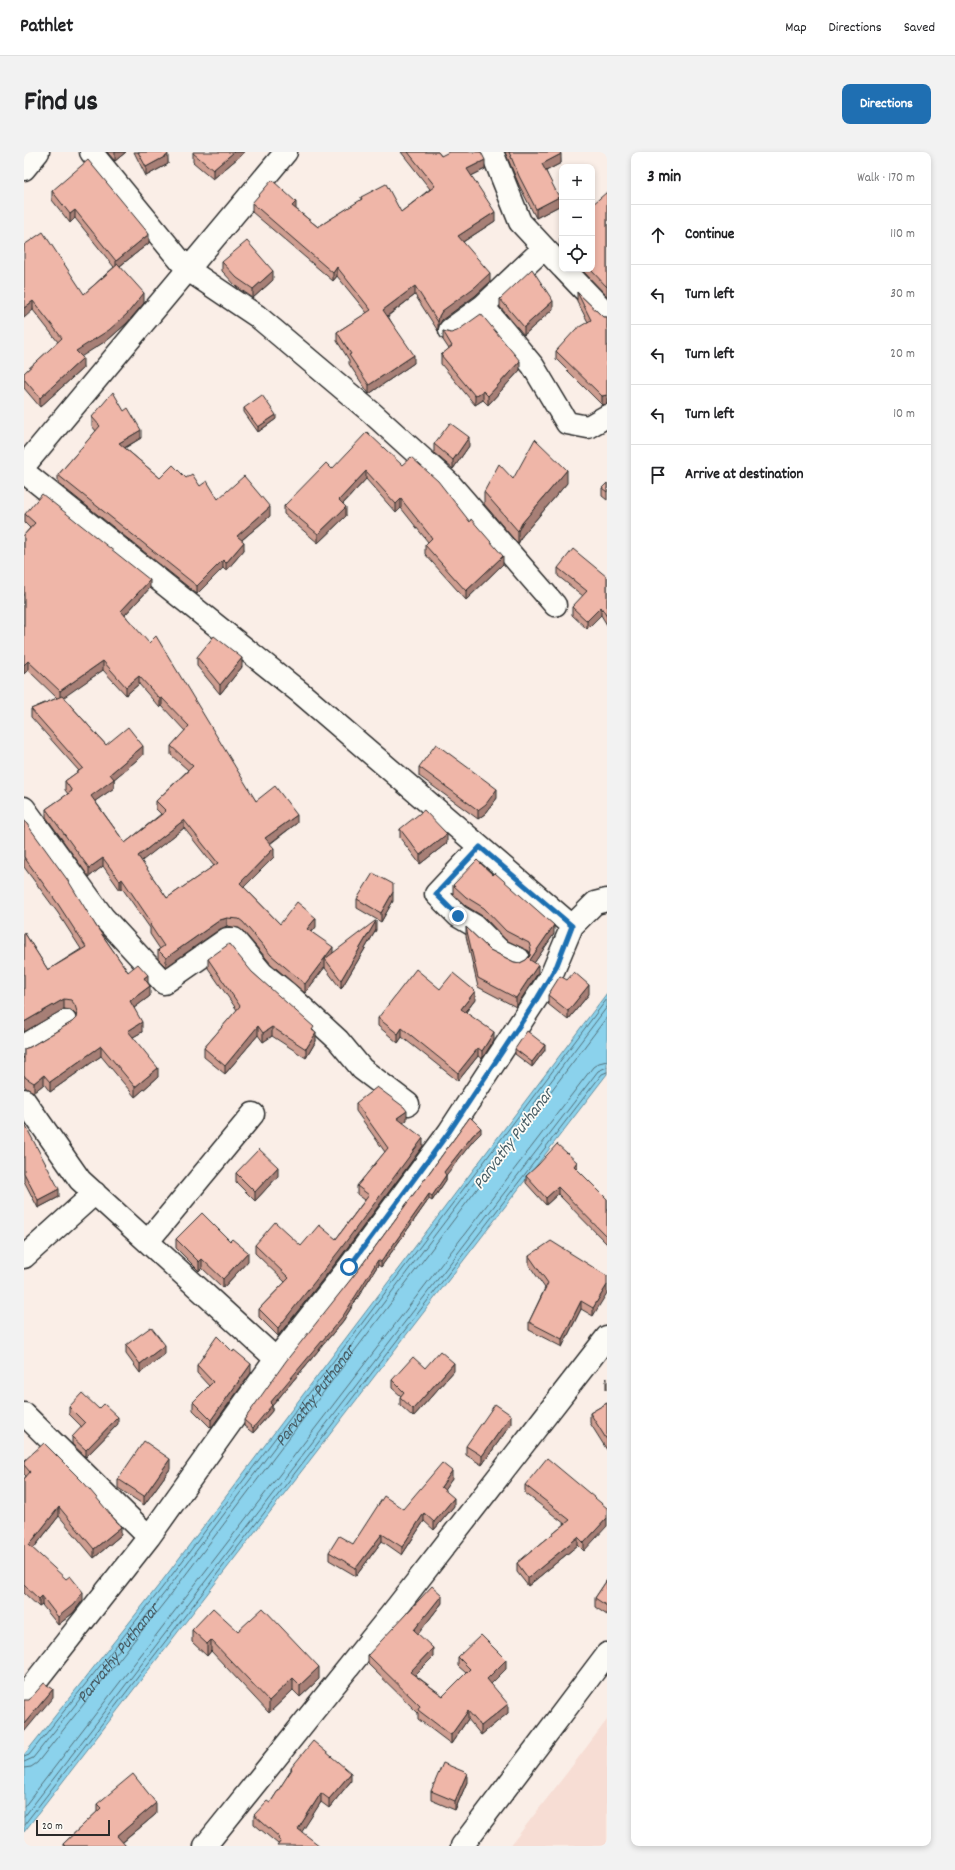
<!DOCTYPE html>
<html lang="en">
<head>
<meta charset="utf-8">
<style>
	body { margin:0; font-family:Dekko,sans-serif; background:#f2f2f2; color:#202124 }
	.controls { position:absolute; right:12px; top:12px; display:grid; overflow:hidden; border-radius:8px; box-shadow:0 2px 6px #0003 }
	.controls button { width:36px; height:36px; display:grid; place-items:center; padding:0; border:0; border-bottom:1px solid #e0e0e0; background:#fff; color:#202124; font:20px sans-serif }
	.scale { position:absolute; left:12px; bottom:10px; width:74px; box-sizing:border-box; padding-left:4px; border:2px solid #2b2b2b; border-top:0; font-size:11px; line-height:14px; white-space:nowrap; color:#2b2b2b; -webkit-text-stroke:3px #fdfcf7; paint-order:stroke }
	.stop { position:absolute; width:12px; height:12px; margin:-9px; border:3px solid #1f6fb2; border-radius:50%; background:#fff }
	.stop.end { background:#1f6fb2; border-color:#fff; box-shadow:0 1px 4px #0008 }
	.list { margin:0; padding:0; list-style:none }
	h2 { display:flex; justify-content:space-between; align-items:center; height:52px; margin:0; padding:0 16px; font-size:17px }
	h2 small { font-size:13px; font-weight:400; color:#757577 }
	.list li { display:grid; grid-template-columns:26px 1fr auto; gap:12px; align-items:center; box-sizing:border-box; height:60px; padding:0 16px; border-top:1px solid #e0e0e0 }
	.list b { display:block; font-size:15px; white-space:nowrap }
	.list em { font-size:13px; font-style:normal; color:#757577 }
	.icon { flex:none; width:22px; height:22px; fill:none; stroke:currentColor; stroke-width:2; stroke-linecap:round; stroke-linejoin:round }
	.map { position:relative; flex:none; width:583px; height:1694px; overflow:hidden; border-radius:8px }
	header { display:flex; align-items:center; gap:24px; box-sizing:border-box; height:56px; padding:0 20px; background:#fff; border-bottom:1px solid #e0e0e0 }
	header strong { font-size:19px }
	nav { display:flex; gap:22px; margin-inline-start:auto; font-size:14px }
	.intro { display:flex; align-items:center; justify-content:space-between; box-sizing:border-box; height:96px; padding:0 24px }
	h1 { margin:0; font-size:28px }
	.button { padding:10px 18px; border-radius:8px; background:#1f6fb2; color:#fff; font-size:14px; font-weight:700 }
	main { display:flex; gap:24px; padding:0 24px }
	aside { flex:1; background:#fff; border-radius:8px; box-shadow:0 2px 6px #0003 }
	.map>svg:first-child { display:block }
	.built { fill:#f7ddd4 }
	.water { fill:#8bd2ec; stroke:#658f9f }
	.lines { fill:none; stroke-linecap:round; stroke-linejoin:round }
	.shore { stroke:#516e78; stroke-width:1 }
	.street-casing { stroke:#2b2b2b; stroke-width:25 }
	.secondary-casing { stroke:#2b2b2b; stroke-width:25 }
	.street { stroke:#fdfcf7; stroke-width:22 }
	.secondary { stroke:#fdfcf7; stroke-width:22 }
	.wall { fill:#ce9d90; stroke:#2b2b2b; fill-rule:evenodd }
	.shaded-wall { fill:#a77f76; stroke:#2b2b2b }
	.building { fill:#efb6a8; stroke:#2b2b2b; fill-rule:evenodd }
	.route { stroke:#1f6fb2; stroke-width:5 }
	.labels { text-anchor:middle; stroke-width:3.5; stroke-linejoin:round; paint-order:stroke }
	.water-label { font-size:17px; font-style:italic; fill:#485d65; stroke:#fdfcf7 }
</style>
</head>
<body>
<header>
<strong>Pathlet</strong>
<nav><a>Map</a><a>Directions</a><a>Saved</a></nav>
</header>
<div class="intro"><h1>Find us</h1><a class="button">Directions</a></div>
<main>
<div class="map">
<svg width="583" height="1694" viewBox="0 0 583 1694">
	<rect width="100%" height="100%" fill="#faeee7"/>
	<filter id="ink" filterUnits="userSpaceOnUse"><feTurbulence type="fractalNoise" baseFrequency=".025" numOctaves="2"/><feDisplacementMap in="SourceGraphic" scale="8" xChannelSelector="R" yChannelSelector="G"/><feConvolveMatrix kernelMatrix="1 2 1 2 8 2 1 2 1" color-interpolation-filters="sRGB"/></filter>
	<g filter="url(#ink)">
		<path class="built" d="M583,1568v126h-97l56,-72z"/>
		<path class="water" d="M583,841v81l-583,758v-77l135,-170z"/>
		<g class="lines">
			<g class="shore">
				<path d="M0,1605l5,-2 133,-167 445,-589"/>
				<path id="s1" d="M0,1610l9,-4 133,-167 441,-584"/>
				<path d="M0,1616l7,-1 6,-4 134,-169 436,-577"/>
				<path d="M0,1655l569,-740 6,-4 8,-2"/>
				<path d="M0,1665l574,-746 9,-4"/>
				<path d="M0,1673l578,-751 5,-2"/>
			</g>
			<defs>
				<path id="street" d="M67,0l96,117 70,47 115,97 77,70 106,122
					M468,0l28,70 42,45
					M540,117l43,45
					M459,154l50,60 34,57 21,4 19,-11
					M426,178l33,-24 61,-58
					M0,314l262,-314
					M0,320l278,222 270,232 23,-23 12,-3
					M0,656l79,109 61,66 63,-44h7l28,34 25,20 51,47 24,29 46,35
					M456,695l-44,47 22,22 17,10 24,24 20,9
					M0,894l41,-25
					M0,948l56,80 196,179
					M124,1089l105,-127
					M0,1105l71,-64
					M0,1262l125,123
					M0,1544l125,-159 127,-178 73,-92 100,-135 102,-156 21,-50
					M181,1694l192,-239 210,-270
					M438,1694l145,-192"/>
				<path id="secondary" d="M0,17l14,-17"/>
			</defs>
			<use href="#street" class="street-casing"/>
			<use href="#secondary" class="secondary-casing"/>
			<use href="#street" class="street"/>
			<use href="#secondary" class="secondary"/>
		</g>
		<path class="wall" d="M83,0h19l-11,9z
			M110,0h33l1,12 -22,12z
			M221,0l-32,27 -20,-17v-9z
			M377,0h37l3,4 44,13 -14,7 24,45 -32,21 27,40 -15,14 -33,24 -3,5 -1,6 -23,-36 -27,21 26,47 -45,31 -20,-30v-4l-12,-19v-9l30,-19 -30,-37 -4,5 -81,-69v-9l44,6 22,18 43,-27v-3l40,15 29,-23z
			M481,0h55l1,11 -15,8 13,35 -23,12 -17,-33z
			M28,39l97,52 -29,23 24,37 -17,20 -18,16 -28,17 2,12 -43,39 -16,-19v-15l34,-31 -25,-32 -9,-65 60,49 30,-27 -39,-49 -5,5 -18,-23z
			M583,40v104l-26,-27h11z
			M538,84v13l-2,-3v-8z
			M198,110l51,18 -20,18 -16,-11 -15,-16z
			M553,140l26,25h4v87l-5,1 -46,-46v-8l32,-29 -11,-21z
			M476,147l53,10 -29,26 -24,-28z
			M419,179l77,39 -32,35 -5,-5 -8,5 -34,-41v-9l8,-6 -6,-9z
			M220,256l32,11 -18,13 -14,-20z
			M68,265l49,21 -16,10 35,30h26l14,8 18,13 52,17 -28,24 2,10 -18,21 -3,-3 -26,26 -139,-111v-8l38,-44 -4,-5z
			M410,292l35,2 -16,23 -19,-16z
			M378,313l68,57 33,42 -37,36 -41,-46v-9l3,-3 -27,-34 -5,5 -30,-34 -23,25 3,12 -28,27 -34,-29v-8l48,-37z
			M489,327l54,4 -45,53 -4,8 -34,-40v-12z
			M583,331v17l-5,-4v-8z
			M1,362l125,74 -25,27 131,186 41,22 -27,21 4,13 -30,30 36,37 36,3 -4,5 21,21 43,-23 -35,59 -16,-21v-1l-20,26 -34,-29 -28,-33 -4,-3 -12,-2 -7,3 -54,38 -8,-8v-9l2,-1 -10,-15v-6l-28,-40 -2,2 -17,-24 -14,11 -43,-60v-8l22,-15 -3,-4v-9l14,-10 -48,-54v-8l26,-11 -29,-28 -4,4v-139l6,-7 -5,-5zM79,518l23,25 13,-11 21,24 2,-2 23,25 -14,15v9l17,15 -32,31v8l5,5 -36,29 -30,-42 19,-13v-9l29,-24 -37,-10 -43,-48zM160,676l30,38 -47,32 -26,-37z
			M534,416l49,9v48l-6,-10 -14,14 -15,-14v-8l11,-11 -25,-20z
			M173,505l45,10 -22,27 -23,-28z
			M395,615l78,31 -11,15 -8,6 -59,-43z
			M0,668l72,106 32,46 20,12 2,12 -16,12 8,24 -9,5 25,40 -23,20 -34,-41 -51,36 -6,-8 -10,8 -8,-4 -2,-3v-36l6,-2 42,-25 4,-4v-2l-1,-2 -4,-4 -7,-1 -40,23v-100l24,38 33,-21 -23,-36 -34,-46z
			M376,677l47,14 -27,21 -20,-26z
			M429,733l101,49 -20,29 4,10 -22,34 -38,-20 -12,-51v-9l24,23 24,12 6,1 6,-3 4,-5 -1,-4 -23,-11 -22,-23 -18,-11 -13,-12z
			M333,747l36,2 -12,21 -24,-14z
			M184,807l44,13 62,59 2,10 -10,17 -34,-22 -9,6 -5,-7 -33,39 -21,-17v-9l33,-38 -29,-42z
			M543,828l22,14 -21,26 -20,-16v-9z
			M416,837l35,11 -9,12 28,28 -12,19 -4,-3 -20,25 -56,-44 -4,6 -20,-17v-8z
			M491,897l30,1 -13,17 -17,-13z
			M332,951l51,17 -4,3 20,23 -84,113 -61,77 -19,-19v-8l26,-27 -30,-29v-8l46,1 35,-7 29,-39 -8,-6v-8l28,-34 -29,-41z
			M446,965l11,16 -8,8 -27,33v6l-14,21 -3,-2 -48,68 -3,-2 -35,56 -71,85v5l-19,22 -9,-7v-6l115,-151z
			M0,971l35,74 -21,11 -14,-27z
			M553,1017l30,30v45l-49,-50 -12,11 -20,-22v-7z
			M212,1021l42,3 -23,25 -19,-19z
			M152,1087l72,22 -25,27 -21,-20 -3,3 -23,-23z
			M505,1104l78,20 -14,40 -12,-7 -19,38 -33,-17v-8l16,-34 -16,-23z
			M102,1193l39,9 -25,19 -14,-19z
			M209,1200l18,21 -40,55 -18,-18v-8l16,-16 -12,-13v-8z
			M401,1216l29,3 -41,46 -13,-12v-8l1,-1 -9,-8v-8z
			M583,1226v12l-1,-1v-10z
			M583,1251v47l-17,-27v-10z
			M45,1255l30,2 19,15 -32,33 -14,-13v-7l10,-10 -13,-13z
			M487,1272l-29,41 -16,-10v-9z
			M0,1309l97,74 -27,23 -35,-42 -26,33 50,51 -10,13 -15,12 -16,-20 -3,2 -15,-14v-114l2,-3 -2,-2z
			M146,1317l-26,36 -26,-17v-9z
			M428,1327l-8,11 10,16 -20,24 -10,-9 -22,34 -20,-14 -26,35 -27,-16v-8l24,-8 50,-35z
			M501,1333l82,23 -23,43 -6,-6 -50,41 -11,-14v-9l48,-39 -40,-31z
			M583,1428v35l-12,-8v-9z
			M418,1451l-24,31 15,23 -18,18 28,21 23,-23 -8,-7v-9l48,12 -15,15 17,29 -27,22 -13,-16 -17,25 -33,-25v-6l-50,-49v-9z
			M168,1478l46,1 81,48 -19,18 -7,-7 -24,23 -58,-62 -4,5 -15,-14z
			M267,1616l60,13 -22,27 -8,-6 -20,30 -23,12 -24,-20v-9l16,-12 21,-32z
			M443,1630l-12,28 -24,-10v-9z
			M73,1652l59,10 -34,29 4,3h-63v-2l34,-32z"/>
		<path class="shaded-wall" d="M91,0h11l-11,9z
			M210,0h11l-32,27v-9z
			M537,2v9l-19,10v-9z
			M144,3v9l-22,12v-9z
			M461,8v9l-18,9v-9z
			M535,45v9l-23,12v-9z
			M272,50v9l-4,-5z
			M51,58v8l-5,5v-9z
			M471,60v9l-37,24v-9z
			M125,82v9l-33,26v-8z
			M313,115v9l-4,5v-8z
			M249,119v9l-20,18v-9z
			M466,121v9l-15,14 -33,24 -3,5 -1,6v-9l1,-6 3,-5z
			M391,134v9l-32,24v-9z
			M120,141v10l-17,20 -18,16 -33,21v-9z
			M9,149v9l-9,8v-10z
			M529,149v8l-29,26v-8z
			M390,203v8l-45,31v-9z
			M59,206v10l-43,39v-9z
			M496,209v9l-32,35v-9z
			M459,239v9l-8,5v-9z
			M583,243v9l-5,1v-9z
			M252,263v4l-18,13v-5z
			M117,278v8l-22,13v-8z
			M445,285v9l-16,23v-9z
			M543,318v13l-45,53 -4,8v-13l4,-8z
			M342,319v8l-27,29v-8z
			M377,347v9l-5,5v-9z
			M246,355v9l-33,28v-8z
			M322,355v9l-28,27v-9z
			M220,390v8l-18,21v-8z
			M479,404v8l-37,36v-9z
			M199,408v8l-26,26v-8z
			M126,428v8l-29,31v-8z
			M577,455v8l-14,14v-8z
			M218,506v9l-22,27v-9z
			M4,509v9l-4,4v-9z
			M79,509v9l-43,30v-9z
			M115,524v8l-13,11v-8z
			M138,546v8l-2,2v-9z
			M119,594v9l-30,25 1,-1v9l-23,16v-8l19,-22z
			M473,637v9l-11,15 -8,6v-9z
			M273,663v8l-32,24v-9z
			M160,668v8l-46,36v-8z
			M423,682v9l-27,21v-9z
			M250,696v9l-34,34v-8z
			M79,706v8l-14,11v-9z
			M98,727v9l-2,2v-9z
			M369,740v9l-12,21v-9z
			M203,766v8l-7,3 -54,38v-9l54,-38z
			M292,766v9l-9,10v-8z
			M352,769v9l-35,59v-9z
			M530,773v9l-24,35v-9z
			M309,795v9l-8,3v8l-20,26v-9z
			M514,813v8l-22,34v-9z
			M124,823v10l-4,-7z
			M565,833v9l-21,26v-9z
			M126,834v10l-20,15v-10z
			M451,839v9l-14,18v-9z
			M40,847v10l-40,23v-10z
			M118,870v10l-14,8v-9z
			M234,874v9l-33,39v-8z
			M248,875v9l-9,6v-9z
			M378,876v9l-4,6v-9z
			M470,880v8l-12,19v-8z
			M292,881v8l-10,17v-9z
			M521,893v5l-13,17v-5z
			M77,894v10l-51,36v-10z
			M454,896v8l-20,25v-8z
			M134,916v9l-23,20v-10z
			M20,923v9l-10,8v-9z
			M383,959v9l-10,7v-9z
			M457,976v5l-8,8 -29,37v-6l29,-37z
			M399,986v8l-84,113 -61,77v-8z
			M553,1010v7l-3,-3z
			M254,1015v9l-23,25v-9z
			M422,1023v5l-14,21v-5z
			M534,1035v7l-12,11v-7z
			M35,1037v8l-21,11v-8z
			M405,1042v5l-48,68v-5z
			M224,1100v9l-25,27v-9z
			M178,1107v9l-3,3v-9z
			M354,1108v5l-35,56 -71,85v5l-19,22v-5l17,-25z
			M583,1133v8l-14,23v-8z
			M557,1149v8l-19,38v-8z
			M141,1193v9l-25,19v-9z
			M430,1211v8l-41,46v-8z
			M227,1212v9l-40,55v-8z
			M487,1263v9l-29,41v-9z
			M94,1265v7l-32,33v-7z
			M146,1307v10l-26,36v-9z
			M428,1319v8l-11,16v-8z
			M430,1346v8l-20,24v-8z
			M35,1355v9l-30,38v-9z
			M400,1361v8l-22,34v-8z
			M583,1366v8l-23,25v-8z
			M97,1375v8l-27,23v-9z
			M358,1382v7l-26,35v-8z
			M554,1385v8l-50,41v-8z
			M59,1440v8l-10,13 -15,12v-8z
			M418,1443v8l-28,36v-9z
			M18,1444v9l-3,2v-8z
			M187,1488v11l-4,5v-12z
			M409,1496v9l-23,23v-8z
			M482,1508v9l-19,19v-9z
			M295,1515v12l-19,18v-12z
			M269,1526v12l-24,23v-12z
			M29,1537v8l-29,35v-8z
			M484,1552v9l-27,22v-9z
			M444,1559v8l-17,25v-9z
			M327,1621v8l-22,27v-9z
			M443,1621v9l-12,28v-9z
			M297,1641v9l-23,36v-9z
			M132,1651v11l-38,32 -1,-10z"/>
		<path class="building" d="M114,0h29l1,3 -22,12z
			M169,0h41l-21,18 -20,-17z
			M384,0h30l3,4 8,-4h32l4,8 -18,9 28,43 -37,24 32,37 -15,14 -33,24 -3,5 -1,6 -23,-36 -32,24 31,45 -45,30 -20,-30 2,-1 -14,-22 34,-22 -34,-43 -4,6 -81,-70 20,-23 24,22 -4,4 26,21 44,-28 -1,-2 25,-13 15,28 34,-26z
			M485,0h51l1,2 -19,10 17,33 -23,12 -17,-33z
			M64,8l61,74 -33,27 -41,-51 -5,4 -18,-23z
			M583,40v95l-17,-18h2v-64z
			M19,80l41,62 34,-30 26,29 -17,21 -18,16 -33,21 7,7 -43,40 -16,-19v-6l38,-35 -29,-37 -9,7v-63z
			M538,84v4l-2,-2z
			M223,89l26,30 -20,18 -16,-11 -15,-16z
			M508,117l21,32 -29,26 -24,-28z
			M553,140l26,25h4v78l-5,1 -46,-45 20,-22 15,-9z
			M457,162l39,47 -32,35 -5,-5 -8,5 -34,-41 11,-9 -9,-15 8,2 6,-2z
			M89,240l11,19 4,-3 13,22 -22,13 41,35 13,-13 13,13 6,-4 8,12 7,-5 11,18 26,-23 26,31 -33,29 7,6 -18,21 -3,-3 -26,26 -139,-111 42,-49 -8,-9z
			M238,243l14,20 -18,12 -14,-19z
			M426,271l19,14 -16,23 -19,-16z
			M343,280l35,33 9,-8 27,24 32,41 1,-3 32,37 -37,35 -41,-46 7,-7 -31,-39 -5,5 -30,-33 -27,29 7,7 -28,27 -34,-28 42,-43 6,6z
			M511,287l32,31 -45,53 -4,8 -34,-39 15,-28 14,15z
			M583,331v9l-5,-4z
			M18,342l108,86 -29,31 28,32 7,-7 100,165 19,-15 22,29 -32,23 9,10 -34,35 40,41 17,-22 19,16 -9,11 26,18 -28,37 -34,-29 -28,-33 -4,-3 -12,-1 -7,2 -54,38 -8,-8 6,-4 -14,-21 2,-2 -30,-44 -2,2 -17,-23 -14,10 -43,-59 26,-18 -7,-10 18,-13 -52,-59 31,-13 44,49 22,-18 15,19 -33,28 4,5 -23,17 34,47 41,-32 -10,-10 37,-35 -22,-20 18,-20 -27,-28 -2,1 -21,-23 -13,11 -23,-26 -43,30 -32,-30 -4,4v-130l11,-12 -10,-9zM160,668l34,43 -51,35 -29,-42z
			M549,397l34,28v40l-6,-10 -14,14 -15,-14 15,-16 -29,-23z
			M190,484l28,22 -22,27 -23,-28z
			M412,592l61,45 -11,15 -8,6 -59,-43z
			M400,658l23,24 -27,21 -20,-26z
			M0,668l45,62 27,44 32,46 10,-8 10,11 -4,3 6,8 -20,15 12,21 -14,9 30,37 -23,19 -34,-41 -51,36 -6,-7 -10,8 -8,-5 -2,-3v-26l6,-2 42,-25 4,-4 1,-6 -2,-7 -4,-5 -7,-1 -40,23v-90l24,38 38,-23 -28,-43 -34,-47z
			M453,708l16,15 2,-2 59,52 -24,35 8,5 -22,33 -38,-20 -12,-51 24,23 24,12 6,1 6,-3 4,-4 1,-7 -2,-6 -23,-12 -22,-23 -18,-11 -13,-12z
			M349,721l20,11v8l-12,21 -24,-14z
			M351,769h1l-35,59 -16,-21z
			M205,792l23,28 62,55 -2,3 4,3 -10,16 -34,-22 -9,6 -5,-7 -33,40 -21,-18 36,-42 -32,-47z
			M392,817l24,20 13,-16 22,18 -14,18 33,23 -12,19 -4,-3 -20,25 -56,-45 -4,6 -20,-16z
			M550,820l15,13 -21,26 -20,-16 12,-19 7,4z
			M503,879l18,14 -13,17 -17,-13z
			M353,935l27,20 3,4 -10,7 26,20 -84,113 -61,77 -19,-19 30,-31 -34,-33 20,-23 26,24 18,-21 17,14 33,-44 -12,-9 31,-38 -32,-45z
			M446,965l11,11 -8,7 -29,37 2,3 -14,21 -3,-2 -48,68 -3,-2 -35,56 -73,87 2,2 -19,23 -9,-8 42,-59 73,-92z
			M0,971l35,66 -21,11 -14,-27z
			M533,992l20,18 -3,4 33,33v38l-49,-50 -12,11 -20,-22 12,-11z
			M235,997l19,18 -23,25 -19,-19z
			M178,1061l28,28 2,-2 16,13 -25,27 -21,-20 -3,3 -23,-23z
			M527,1089l56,35v9l-14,23 -12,-7 -19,38 -33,-17 19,-39 -19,-27z
			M127,1175l14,18 -25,19 -14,-19z
			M193,1184l16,16 1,-2 17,14 -40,56 -18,-18 20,-20 -16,-17z
			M416,1199l14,12 -41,46 -13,-12 4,-5 -12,-12 21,-23 12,11z
			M58,1241l17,16 5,-5 14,13 -32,33 -14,-13 13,-14 -16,-16z
			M583,1251v37l-17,-27z
			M471,1252l16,11 -29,41 -16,-10z
			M120,1289l26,18 -26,37 -26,-17z
			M20,1291l41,41 36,43 -27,22 -35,-42 -30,38 37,34 4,-3 13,16 -10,13 -15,12 -16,-21 -3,3 -15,-14v-106l6,-7 -6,-7v-4z
			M523,1306l60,50v10l-23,25 -6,-6 -50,41 -11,-15 53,-43 -45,-35z
			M418,1311l10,8 -11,16 13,11 -20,24 -10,-9 -22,34 -20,-13 -26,34 -27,-16 10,-16 14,8 31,-48 19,13z
			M583,1428v26l-12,-8z
			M408,1434l10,9 -28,35 19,18 -23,24 33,24 27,-27 -12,-12 23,-22 25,25 -19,19 21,25 -27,22 -13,-15 -17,24 -33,-25 2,-4 -52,-51z
			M189,1456l25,23 25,-23 56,59 -19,18 -7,-7 -24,23 -58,-61 -4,4 -15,-14z
			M20,1531l9,6 -29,35v-24h5z
			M289,1589l38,32 -22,26 -8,-6 -23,36 22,17h-43l4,-5 -3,-2 1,-2 -25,-22 13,-14 3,2 22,-34 -1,-1z
			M419,1611l24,10 -12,28 -24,-10z
			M109,1622l23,29 -39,33 9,10h-61l-2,-2 38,-36 -4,-4z"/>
	</g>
	<g class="lines" filter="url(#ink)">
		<path class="route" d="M325,1115l100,-135 86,-130 22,-37 15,-39 -92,-79 -44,47 22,22"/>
	</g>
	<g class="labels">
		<g class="water-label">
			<text transform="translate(488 986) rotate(-53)" y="6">Parvathy Puthanar</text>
			<text dy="6" stroke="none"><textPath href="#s1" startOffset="469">Parvathy Puthanar</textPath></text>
			<text dy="6" stroke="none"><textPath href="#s1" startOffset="145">Parvathy Puthanar</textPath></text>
		</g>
	</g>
</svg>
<div class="controls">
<button>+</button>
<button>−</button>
<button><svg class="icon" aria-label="locate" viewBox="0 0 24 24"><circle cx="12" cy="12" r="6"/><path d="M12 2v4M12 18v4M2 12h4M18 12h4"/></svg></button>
</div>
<div class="scale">20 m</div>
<div class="stop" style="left:325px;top:1115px"></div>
<div class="stop end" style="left:434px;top:764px"></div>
</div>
<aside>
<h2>3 min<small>Walk · 170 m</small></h2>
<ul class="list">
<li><svg class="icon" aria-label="ahead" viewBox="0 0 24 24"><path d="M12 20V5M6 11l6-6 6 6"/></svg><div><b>Continue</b></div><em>110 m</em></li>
<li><svg class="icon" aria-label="left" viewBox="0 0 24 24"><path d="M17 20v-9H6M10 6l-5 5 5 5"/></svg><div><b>Turn left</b></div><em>30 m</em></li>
<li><svg class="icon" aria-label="left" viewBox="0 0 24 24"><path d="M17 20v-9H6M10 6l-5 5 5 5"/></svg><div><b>Turn left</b></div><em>20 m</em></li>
<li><svg class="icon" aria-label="left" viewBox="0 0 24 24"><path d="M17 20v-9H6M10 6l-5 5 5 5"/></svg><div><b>Turn left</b></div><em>10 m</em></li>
<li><svg class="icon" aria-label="arrive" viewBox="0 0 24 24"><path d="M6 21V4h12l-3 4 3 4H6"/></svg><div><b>Arrive at destination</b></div></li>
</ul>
</aside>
</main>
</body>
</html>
